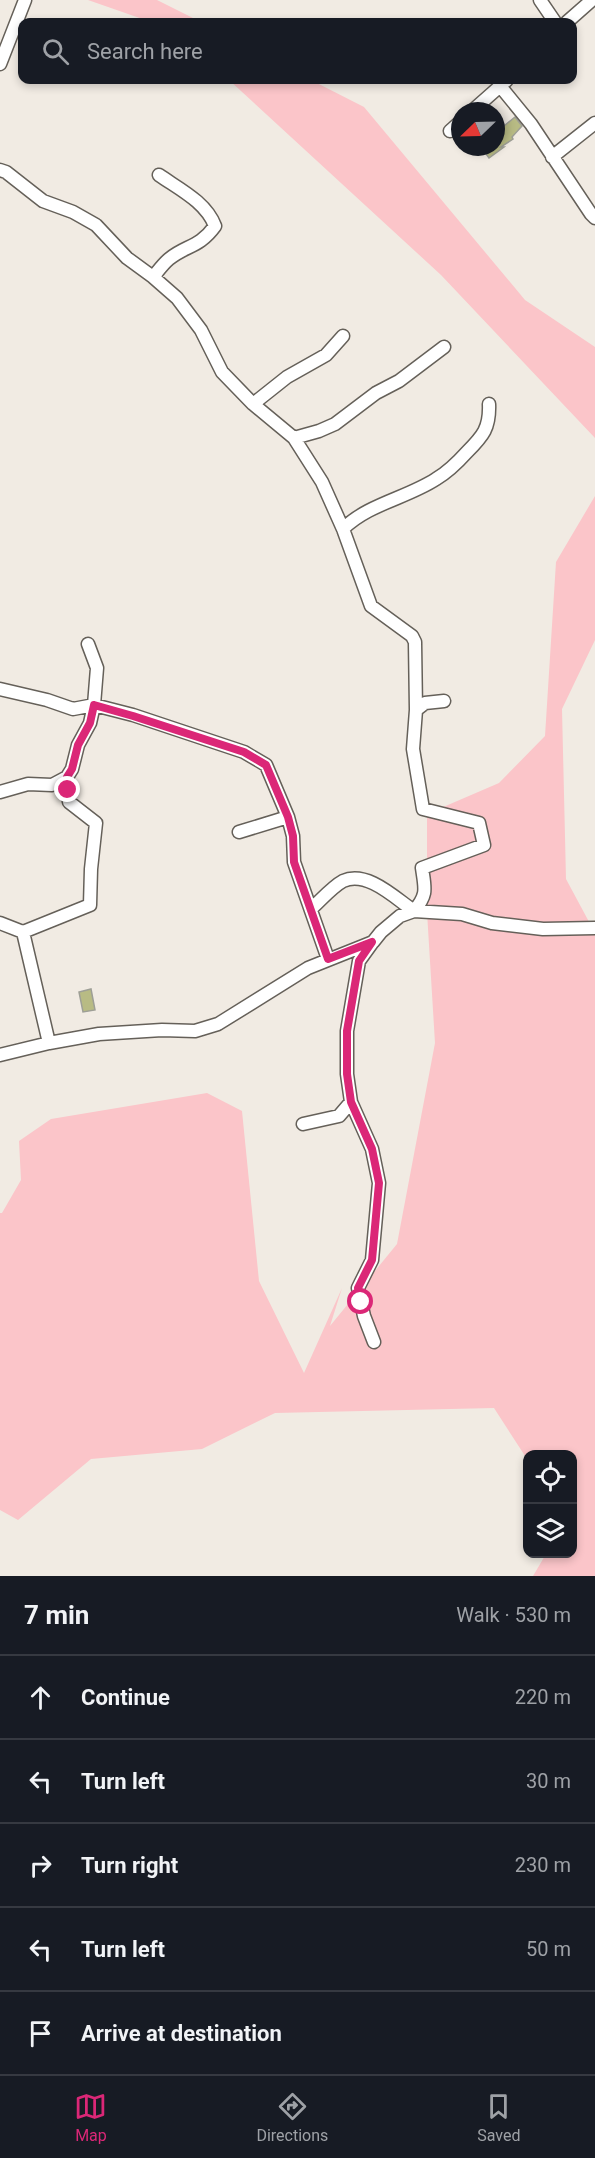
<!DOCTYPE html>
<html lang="en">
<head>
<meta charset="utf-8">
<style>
	body { margin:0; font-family:Roboto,sans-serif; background:#20242c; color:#f1f3f6 }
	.controls { position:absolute; right:18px; bottom:18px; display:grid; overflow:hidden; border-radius:12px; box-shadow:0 3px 9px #0003 }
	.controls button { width:54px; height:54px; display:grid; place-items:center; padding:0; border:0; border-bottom:2px solid #363941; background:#171b24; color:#f1f3f6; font:30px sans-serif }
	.compass { position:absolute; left:451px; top:102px; width:54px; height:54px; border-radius:50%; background:#171b24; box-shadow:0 3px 9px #0003; rotate:247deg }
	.stop { position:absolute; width:18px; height:18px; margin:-14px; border:4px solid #db2777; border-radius:50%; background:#fff }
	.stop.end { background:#db2777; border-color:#fff; box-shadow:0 2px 6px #0008 }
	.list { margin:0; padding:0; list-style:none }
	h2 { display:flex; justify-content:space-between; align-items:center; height:78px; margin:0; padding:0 24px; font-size:26px }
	h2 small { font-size:20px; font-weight:400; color:#9ea1a6 }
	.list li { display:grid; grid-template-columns:39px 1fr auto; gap:18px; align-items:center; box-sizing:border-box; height:84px; padding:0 24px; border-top:2px solid #363941 }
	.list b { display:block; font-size:22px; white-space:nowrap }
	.list em { font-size:20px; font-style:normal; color:#9ea1a6 }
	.icon { flex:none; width:33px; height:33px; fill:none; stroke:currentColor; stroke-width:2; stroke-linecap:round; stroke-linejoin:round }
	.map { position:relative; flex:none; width:595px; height:1576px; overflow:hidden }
	.search { position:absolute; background:#171b24; box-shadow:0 3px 9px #0003; left:18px; right:18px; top:18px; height:66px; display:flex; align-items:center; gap:15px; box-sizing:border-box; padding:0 21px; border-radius:12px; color:#9ea1a6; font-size:22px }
	.sheet { height:498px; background:#171b24 }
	nav { display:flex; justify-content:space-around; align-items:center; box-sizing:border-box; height:84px; border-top:2px solid #363941; background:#171b24; font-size:16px; color:#9ea1a6 }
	nav a { display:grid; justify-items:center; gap:3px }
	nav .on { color:#db2777 }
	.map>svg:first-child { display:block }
	.green { fill:#fbc5c9 }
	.building { fill:#b8bb84; stroke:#9e9f96; stroke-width:1.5 }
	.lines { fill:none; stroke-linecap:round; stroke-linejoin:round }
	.street-casing { stroke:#656059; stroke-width:15 }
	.street { stroke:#fff; stroke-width:12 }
	.route { stroke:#db2777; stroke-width:8 }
</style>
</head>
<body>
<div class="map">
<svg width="595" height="1576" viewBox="0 0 595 1576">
	<rect width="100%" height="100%" fill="#f1ebe3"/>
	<path class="green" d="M88,0h69l44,22h-50z
		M229,80h82l53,27 161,193 70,47v91l-154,-163z
		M595,496v144l-33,69 4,170 29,54v643h-62l13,-22h26v-100h-44l-1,5 -33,-51 -219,5 -73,36 -111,10 -73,61 -18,-10v-297h2l19,-33 -2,-39 32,-22 156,-26 35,18 17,170 45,92 38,-85 -12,38 67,-82 38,-201 -8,-131v-98l72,-31 46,-47 11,-174z"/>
	<path class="building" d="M496,115l8,11 11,-9 7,9 -10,11 1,2 -12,8h3l-15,11 -8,-11h15z
		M91,989l4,21 -12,2 -4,-20z"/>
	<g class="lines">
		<defs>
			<path id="street" d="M540,0l15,22
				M567,22l25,-22
				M0,64l25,-64
				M500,86l31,38 60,90 4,4
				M472,111l35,-31
				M450,131l10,-9
				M552,157l43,-34
				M0,170l6,2 37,29 30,11 23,13 31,33 26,19c5,-6 10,-13 16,-18 17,-14 30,-11 46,-33 -9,-24 -36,-37 -56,-51
				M153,277l24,21 24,32 21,42 31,32 41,34 28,44 21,47 28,77 41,30 3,6 1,68 -3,39 10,60 56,14 5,22 -62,23c3,21 6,26 -8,43 -19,-13 -47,-41 -71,-30 -11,6 -23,20 -32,28
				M253,404l34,-27 39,-22 17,-19
				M294,438l25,-7 16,-7 41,-31 23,-12 45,-34
				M343,529c25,-25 64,-31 93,-50 12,-7 22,-17 31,-27 16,-16 23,-24 22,-48
				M0,689l47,11 26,9 21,-4 39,10 111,37 22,13 22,52 5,19 1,26 34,97
				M416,710l9,-7 19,-2
				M0,792l28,-8 24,1 15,-8
				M239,832l49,-15
				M0,923l23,9 26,111
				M23,932l67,-27 1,-36 5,-46 -27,-21 -2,-25 5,-8 6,-24 12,-22 4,-18 3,-37 -9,-24
				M372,943l-13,18 -12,70v43l4,28 21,47 7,34 -7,77 -14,28 6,28 10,26
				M0,1055l49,-12 50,-9 63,-4 33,1 23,-7 90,-56 65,-26 8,-10 19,-16 14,-5 48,3 30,9 51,6 52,-1
				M303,1124l36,-8 12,-14"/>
		</defs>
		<use href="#street" class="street-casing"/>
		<use href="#street" class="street"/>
	</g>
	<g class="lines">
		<path class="route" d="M68,790l-1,-13 5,-8 6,-24 12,-22 4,-18 39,11 111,36 22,13 22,52 5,19 1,26 34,97 44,-17 -13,19 -12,70v43l4,28 21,47 7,34 -7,77 -14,28 3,14"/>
	</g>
</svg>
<div class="controls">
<button><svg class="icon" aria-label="locate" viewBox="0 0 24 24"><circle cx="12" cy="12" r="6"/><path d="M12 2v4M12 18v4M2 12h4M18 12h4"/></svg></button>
<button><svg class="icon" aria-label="layers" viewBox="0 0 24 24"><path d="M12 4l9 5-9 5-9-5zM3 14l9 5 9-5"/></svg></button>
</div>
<svg class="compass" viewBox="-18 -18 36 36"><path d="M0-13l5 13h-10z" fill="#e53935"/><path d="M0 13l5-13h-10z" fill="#9ea1a6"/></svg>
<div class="stop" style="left:361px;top:1302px"></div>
<div class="stop end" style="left:68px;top:790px"></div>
<div class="search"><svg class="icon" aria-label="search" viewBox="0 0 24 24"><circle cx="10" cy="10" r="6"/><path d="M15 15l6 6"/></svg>Search here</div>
</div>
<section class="sheet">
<h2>7 min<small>Walk · 530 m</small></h2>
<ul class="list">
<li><svg class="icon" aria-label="ahead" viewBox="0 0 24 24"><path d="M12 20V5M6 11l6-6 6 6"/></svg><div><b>Continue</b></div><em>220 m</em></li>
<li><svg class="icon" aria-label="left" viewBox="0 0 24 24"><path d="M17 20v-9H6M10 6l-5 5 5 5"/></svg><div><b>Turn left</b></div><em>30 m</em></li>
<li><svg class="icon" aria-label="right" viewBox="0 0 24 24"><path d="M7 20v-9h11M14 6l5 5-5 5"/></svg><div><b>Turn right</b></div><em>230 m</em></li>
<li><svg class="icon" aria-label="left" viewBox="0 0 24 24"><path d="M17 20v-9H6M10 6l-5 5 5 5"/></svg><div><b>Turn left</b></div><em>50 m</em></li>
<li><svg class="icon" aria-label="arrive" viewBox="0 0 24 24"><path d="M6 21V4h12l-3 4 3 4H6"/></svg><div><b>Arrive at destination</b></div></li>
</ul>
</section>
<nav>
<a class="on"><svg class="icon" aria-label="map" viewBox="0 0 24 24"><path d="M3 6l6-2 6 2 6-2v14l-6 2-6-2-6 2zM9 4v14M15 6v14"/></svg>Map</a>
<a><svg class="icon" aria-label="directions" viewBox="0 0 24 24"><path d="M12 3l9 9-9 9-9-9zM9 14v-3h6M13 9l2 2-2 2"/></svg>Directions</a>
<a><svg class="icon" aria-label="saved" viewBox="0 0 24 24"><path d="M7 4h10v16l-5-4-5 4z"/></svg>Saved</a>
</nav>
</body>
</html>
